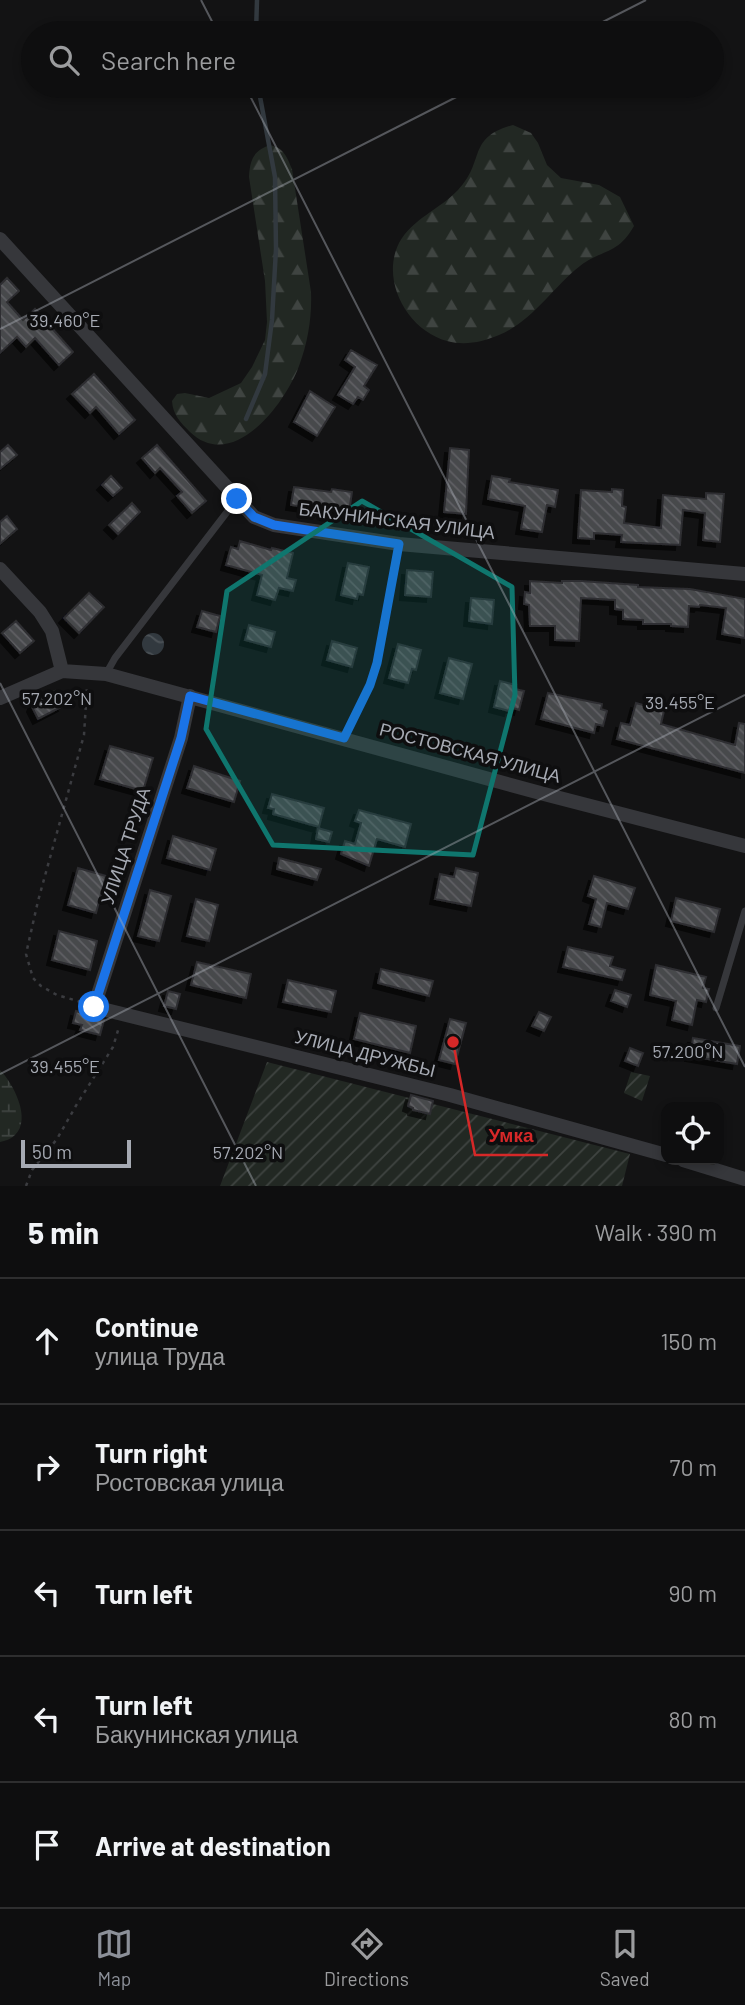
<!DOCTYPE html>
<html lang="en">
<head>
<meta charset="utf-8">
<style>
	body { margin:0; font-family:Barlow,sans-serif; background:#171718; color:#f1f3f6 }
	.controls { position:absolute; right:21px; bottom:21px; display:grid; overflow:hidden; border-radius:14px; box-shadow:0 4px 10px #0003 }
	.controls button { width:63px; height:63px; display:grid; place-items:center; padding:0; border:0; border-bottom:2px solid #2e2e2f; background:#0e0e0f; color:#f1f3f6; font:35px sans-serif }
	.scale { position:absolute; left:21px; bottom:18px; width:110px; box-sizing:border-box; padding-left:7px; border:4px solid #a6aab3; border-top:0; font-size:19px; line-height:24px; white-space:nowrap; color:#a6aab3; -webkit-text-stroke:5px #0e0e0f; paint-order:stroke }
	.stop { position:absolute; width:21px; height:21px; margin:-16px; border:5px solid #1a73e8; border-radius:50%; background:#fff }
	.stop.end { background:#1a73e8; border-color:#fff; box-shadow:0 2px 7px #0008 }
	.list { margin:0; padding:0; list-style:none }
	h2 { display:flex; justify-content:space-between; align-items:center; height:91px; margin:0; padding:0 28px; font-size:30px }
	h2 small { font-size:23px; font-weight:400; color:#9b9c9e }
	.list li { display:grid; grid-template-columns:46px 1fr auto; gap:21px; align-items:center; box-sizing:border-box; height:126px; padding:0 28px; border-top:2px solid #2e2e2f }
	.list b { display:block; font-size:26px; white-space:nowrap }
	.list p { margin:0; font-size:23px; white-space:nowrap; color:#9b9c9e }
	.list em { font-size:23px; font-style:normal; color:#9b9c9e }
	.icon { flex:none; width:38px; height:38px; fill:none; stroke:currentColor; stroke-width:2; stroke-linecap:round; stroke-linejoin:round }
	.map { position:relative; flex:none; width:745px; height:1186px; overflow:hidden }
	.search { position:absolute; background:#0e0e0f; box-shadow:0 4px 10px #0003; left:21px; right:21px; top:21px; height:77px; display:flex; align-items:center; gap:18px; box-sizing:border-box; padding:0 24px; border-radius:38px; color:#9b9c9e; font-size:26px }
	.sheet { height:721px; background:#0e0e0f }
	nav { display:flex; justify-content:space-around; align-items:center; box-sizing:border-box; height:98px; border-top:2px solid #2e2e2f; background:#0e0e0f; font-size:19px; color:#9b9c9e }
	nav a { display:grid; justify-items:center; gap:4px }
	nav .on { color:#8c9099 }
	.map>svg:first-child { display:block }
	.forest { fill:url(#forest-firs) }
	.wetland { fill:url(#wetland-marsh) }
	.garden { fill:url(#garden-furrows) }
	.water { fill:url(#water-waves) }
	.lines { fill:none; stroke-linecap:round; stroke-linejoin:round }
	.stream { stroke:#32393f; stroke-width:4.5 }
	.building { fill:url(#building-back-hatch); stroke:#2d2d30; stroke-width:2; filter:url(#shadow) }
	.path { stroke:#3b3c40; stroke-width:2.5; stroke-dasharray:3.5 5; stroke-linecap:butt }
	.service { stroke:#36373b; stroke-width:7 }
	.minor { stroke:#36373b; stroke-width:14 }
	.route { stroke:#1a73e8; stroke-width:9 }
	.marked { fill:#0f766e; fill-opacity:0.2; stroke:#0f766e; stroke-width:5; stroke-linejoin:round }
	.ticks { fill:none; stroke:#a6aab3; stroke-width:2; stroke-opacity:0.45 }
	.labels { text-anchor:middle; stroke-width:7; stroke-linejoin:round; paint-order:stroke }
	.street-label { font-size:18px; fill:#a6aab3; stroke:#0e0e0f }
	.ticks-label { font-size:18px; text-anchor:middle; fill:#a6aab3; stroke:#0e0e0f; stroke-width:7; stroke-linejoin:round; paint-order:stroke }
	.leader { fill:none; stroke:#d62828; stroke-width:2.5 }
	.callout-dot { fill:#d62828; stroke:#0e0e0f; stroke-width:2.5 }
	.callout-label { font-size:19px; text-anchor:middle; font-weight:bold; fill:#d62828; stroke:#0e0e0f; stroke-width:7; stroke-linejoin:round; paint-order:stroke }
</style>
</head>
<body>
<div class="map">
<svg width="745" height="1186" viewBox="0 0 745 1186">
	<defs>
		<pattern id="forest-firs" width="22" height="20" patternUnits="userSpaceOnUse" patternTransform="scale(1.75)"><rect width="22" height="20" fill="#222823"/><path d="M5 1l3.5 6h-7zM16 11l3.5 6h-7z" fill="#3f4441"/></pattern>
		<pattern id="wetland-marsh" width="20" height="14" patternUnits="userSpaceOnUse" patternTransform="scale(1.75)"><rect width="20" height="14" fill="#222823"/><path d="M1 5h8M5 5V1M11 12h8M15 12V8" fill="none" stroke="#3f4441"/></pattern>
		<pattern id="garden-furrows" width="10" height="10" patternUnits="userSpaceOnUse" patternTransform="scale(1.75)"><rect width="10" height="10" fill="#222823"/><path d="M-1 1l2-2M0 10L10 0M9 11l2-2" fill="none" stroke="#3f4441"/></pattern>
		<pattern id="water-waves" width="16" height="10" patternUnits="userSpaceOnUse" patternTransform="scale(1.75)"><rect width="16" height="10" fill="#32393f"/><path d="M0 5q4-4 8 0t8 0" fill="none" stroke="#4d5358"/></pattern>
		<pattern id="building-back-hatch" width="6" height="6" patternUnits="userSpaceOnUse" patternTransform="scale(1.75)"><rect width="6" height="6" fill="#47484c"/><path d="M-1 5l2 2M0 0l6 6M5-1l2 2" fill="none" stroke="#5f6063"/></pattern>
		<filter id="shadow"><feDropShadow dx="-5" dy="5" stdDeviation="0" flood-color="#0009"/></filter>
	</defs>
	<rect width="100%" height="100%" fill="#131314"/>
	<path class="forest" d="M513,125l18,8 7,10 9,22 14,13 38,7 21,12 14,29c-17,30 -33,23 -54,40 -28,22 -47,55 -81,69 -17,7 -34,11 -52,6 -39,-10 -67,-60 -48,-98 14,-25 40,-33 59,-53 28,-29 8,-52 55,-65z
		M270,145c14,3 17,12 22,24l19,123c1,25 -3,50 -12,74 -14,38 -66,107 -109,66 -10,-10 -17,-17 -18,-31l5,-7 8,-1 24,5 32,-15 11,-16 13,-27 2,-18 -2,-41 -16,-104c1,-17 4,-26 21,-32z"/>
	<path class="wetland" d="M0,1070c13,13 32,49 15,65 -4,4 -10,6 -15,7z"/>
	<path class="garden" d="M267,1062l363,92 -8,32h-402z
		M631,1072l19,4 -8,25 -18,-8z"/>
	<path class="water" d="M142 644a11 11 0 1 1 22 0a11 11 0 1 1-22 0Z"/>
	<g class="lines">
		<path class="stream" d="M256,33l1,-33
			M246,419l19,-45 7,-54 4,-71 -1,-72 -17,-91"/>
	</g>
	<path class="building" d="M7,278l12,13 -12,11 16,18 12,-11 38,43 -14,13 -24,-27 -9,9 -9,-10 -17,16v-68z
		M351,350l26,15 -13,21 5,4 -6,10 -5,-3 -5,7 -15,-9 17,-28 -10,-7z
		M94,374l41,46 -16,14 -23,-27 -6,6 -18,-19z
		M310,391l25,16 -18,29 -23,-14z
		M8,445l9,10 -17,14v-17z
		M157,445l49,56 -14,12 -15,-17 5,-4 -22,-24 -5,5 -13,-15z
		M450,448l19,2 -3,64 -22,-2z
		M111,476l11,12 -9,8 -11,-11z
		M492,476l18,3 -1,3 49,8 -3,17 -8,-2 -5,27 -21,-3 4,-23 -37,-7z
		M294,487l37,5 1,-3 20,3 -3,21 -58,-8z
		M612,489l11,1 -1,16 4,1 -2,16 37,5 2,-33 43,4v-6l18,1 -4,48 -17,-2 2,-27 -22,-3 -3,35 -59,-3 1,-7 -28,-2v6l-16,-1 3,-48 31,2z
		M132,503l8,9 -22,22 -9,-9z
		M7,516l10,13 -17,15v-22z
		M240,541l31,9 1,-2 21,5 -6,25 9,2 -3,11 -14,-3 -4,12 -18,-5 5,-20 -36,-10 5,-18 7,2z
		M348,563l21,4 -6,28 -5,-1 -1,5 -16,-4z
		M407,570l26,2 -2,25 -26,-2z
		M530,581l32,2v-2h19l57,4v2l52,2 55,10v39l-23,-4 4,-26 -26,-3 -1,2 -10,-1 -1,21 -17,-1v-2h-28v-4l-20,-1v-9l-8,-1v-9l-34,-2 -2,43 -24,-1v-14h-25l-1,-21 -5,-1 1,-12 5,1z
		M89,593l15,14 -25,26 -15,-15z
		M471,598l23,2 -2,24 -23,-3z
		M202,611l18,5 -4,16 -19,-5z
		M16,621l18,20 -14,12 -18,-20z
		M249,625l26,7 -4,15 -26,-7z
		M332,641l25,7 -5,19 -25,-7z
		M398,644l23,6 -5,20 -4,-1 -4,14 -19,-5z
		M449,658l23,6 -9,35 -23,-6z
		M500,681l16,4 -1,4 9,2 -5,19 -9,-3 -1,4 -15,-4z
		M55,691l8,15 -25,13 -6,-12 2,-5z
		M548,693l54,11 -1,5 6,2 -4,15 -7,-2 -2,9 -53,-14z
		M636,703l28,8 -3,13 74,21 4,-22 6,1v49l-128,-34 4,-16 9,2z
		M110,746l43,12 -10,33 -43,-12z
		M194,766l46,15 -6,21 -47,-14z
		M272,794l52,14 -5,19 -46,-13 1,-5 -6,-1z
		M359,810l52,14 -6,23 -28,-8 -8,27 -28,-12 4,-13 10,3 6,-21 -6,-2z
		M318,828l14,4 -3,10 -13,-3z
		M173,836l43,13 -6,21 -43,-12z
		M279,858l42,11 -4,11 -40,-11z
		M78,868l28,8 -10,37 -28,-8z
		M456,868l22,5 -7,33 -36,-7 5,-25 14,3z
		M594,876l41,12 -7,21 -21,-6 -6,24 -12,-3 7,-25 -8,-3z
		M150,890l21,6 -12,45 -21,-5z
		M676,898l44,11 -6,23 -43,-11z
		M196,899l22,6 -9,36 -22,-5z
		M59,931l38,10 -7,29 -38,-10z
		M568,947l45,10 -3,9 15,4 -3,10 -59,-13z
		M197,962l54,12 -5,24 -55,-13z
		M656,965l50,12 -3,11 6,1 -3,13 -9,-2 -5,25 -20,-5 4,-19 -26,-6z
		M381,969l52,12 -4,15 -51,-13z
		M288,980l48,11 -5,21 -48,-10z
		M615,990l16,5 -4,12 -16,-6z
		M168,991l12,3 -4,15 -12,-3z
		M76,1011l28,9 -4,15 -20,-5 2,-5 -9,-2z
		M539,1012l12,5 -7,14 -12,-5z
		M360,1013l56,13 -6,27 -56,-14z
		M450,1019l16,4 -11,41 -16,-4z
		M693,1038l47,8 -3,18 -47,-8z
		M630,1048l13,5 -5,13 -13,-5z
		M411,1095l22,6 -3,13 -17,-4v-2l-5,-2z"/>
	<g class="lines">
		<path class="path" d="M350,726l20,-41 7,-22 20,-105
			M81,1002l-24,-7 -16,-9 -8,-8 -7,-24 12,-53 46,-166 3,-48
			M26,1186l6,-16 25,-31 20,-35 36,-57 6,-20"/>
		<path class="service" d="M106,674l9,-16 122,-159
			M716,1008l29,-97"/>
		<path class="minor" d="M0,239l254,278 20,8 125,19 346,30
			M0,569l40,43 12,19 10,40
			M190,696l-9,42 -87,269 356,88 216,60
			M0,698l62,-27 44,3 438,120 201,52
			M683,1160l62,19"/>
	</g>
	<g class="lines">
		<path class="route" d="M94,1007l87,-269 9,-42 154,42 26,-53 7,-22 22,-119 -125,-19 -20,-8 -17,-18"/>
	</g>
	<path class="marked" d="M362,501l150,86 3,108 -42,160 -200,-10 -67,-116 21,-138z"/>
	<path class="ticks" d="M201,0l17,33M581,33l65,-33M245,86l500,981M0,329l478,-243M0,683l256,503M0,1074l745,-379"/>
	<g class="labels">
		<g class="street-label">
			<text transform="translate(397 521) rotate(7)" y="6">БАКУНИНСКАЯ УЛИЦА</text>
			<text transform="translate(470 753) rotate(15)" y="6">РОСТОВСКАЯ УЛИЦА</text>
			<text transform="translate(126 846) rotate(-72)" y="6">УЛИЦА ТРУДА</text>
			<text transform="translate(365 1054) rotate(14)" y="6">УЛИЦА ДРУЖБЫ</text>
		</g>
	</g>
	<g class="ticks-label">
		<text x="65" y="327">39.460°E</text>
		<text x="57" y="705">57.202°N</text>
		<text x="680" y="709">39.455°E</text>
		<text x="688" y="1058">57.200°N</text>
		<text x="65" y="1073">39.455°E</text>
		<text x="248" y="1159">57.202°N</text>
	</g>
	<path class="leader" d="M453 1042L475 1155H548"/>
	<circle class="callout-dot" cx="453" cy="1042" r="7"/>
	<g class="callout-label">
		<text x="511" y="1142">Умка</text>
	</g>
</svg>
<div class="controls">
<button><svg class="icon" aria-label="locate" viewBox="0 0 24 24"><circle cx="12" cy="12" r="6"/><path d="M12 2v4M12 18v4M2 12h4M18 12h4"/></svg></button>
</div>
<div class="scale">50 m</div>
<div class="stop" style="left:94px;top:1007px"></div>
<div class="stop end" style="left:237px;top:499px"></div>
<div class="search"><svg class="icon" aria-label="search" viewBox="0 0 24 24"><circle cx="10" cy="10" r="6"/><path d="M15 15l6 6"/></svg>Search here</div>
</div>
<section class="sheet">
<h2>5 min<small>Walk · 390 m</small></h2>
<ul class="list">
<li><svg class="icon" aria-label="ahead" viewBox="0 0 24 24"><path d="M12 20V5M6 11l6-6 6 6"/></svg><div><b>Continue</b><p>улица Труда</p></div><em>150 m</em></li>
<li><svg class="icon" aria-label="right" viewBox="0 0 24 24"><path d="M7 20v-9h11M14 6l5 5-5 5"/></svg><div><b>Turn right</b><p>Ростовская улица</p></div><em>70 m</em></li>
<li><svg class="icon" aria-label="left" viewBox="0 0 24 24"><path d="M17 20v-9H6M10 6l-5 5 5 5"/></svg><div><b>Turn left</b></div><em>90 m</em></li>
<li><svg class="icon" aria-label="left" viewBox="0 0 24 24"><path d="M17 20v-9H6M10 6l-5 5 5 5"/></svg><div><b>Turn left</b><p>Бакунинская улица</p></div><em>80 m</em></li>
<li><svg class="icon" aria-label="arrive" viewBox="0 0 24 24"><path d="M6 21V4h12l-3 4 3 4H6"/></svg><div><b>Arrive at destination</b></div></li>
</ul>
</section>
<nav>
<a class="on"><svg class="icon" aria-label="map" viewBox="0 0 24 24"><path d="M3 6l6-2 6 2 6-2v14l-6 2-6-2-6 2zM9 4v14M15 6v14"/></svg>Map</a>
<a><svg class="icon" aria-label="directions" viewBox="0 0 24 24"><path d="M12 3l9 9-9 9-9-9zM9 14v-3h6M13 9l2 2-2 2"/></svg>Directions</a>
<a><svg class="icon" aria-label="saved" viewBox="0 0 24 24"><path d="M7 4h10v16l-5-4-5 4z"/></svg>Saved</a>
</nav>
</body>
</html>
